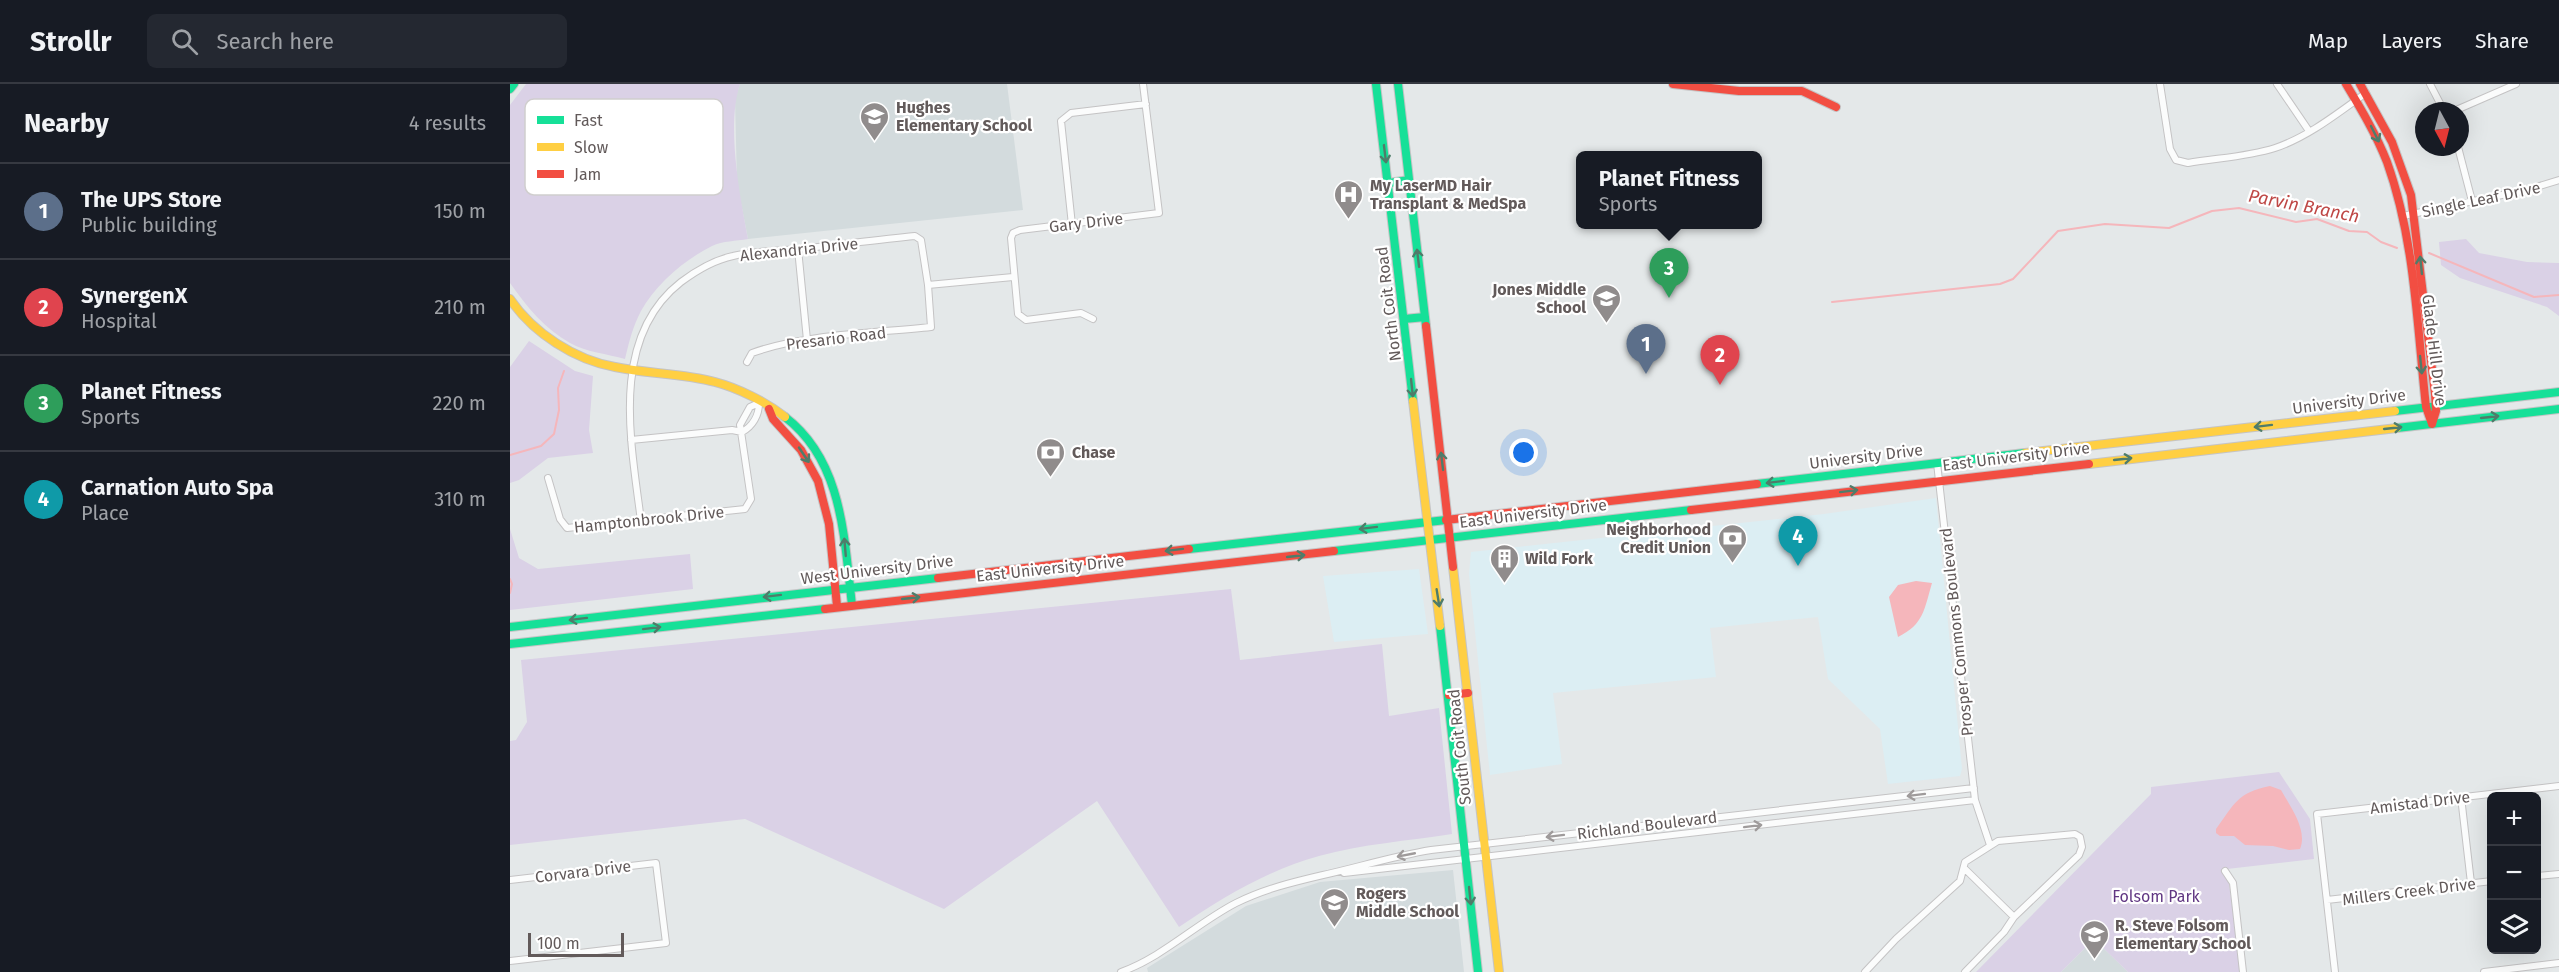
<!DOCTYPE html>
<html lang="en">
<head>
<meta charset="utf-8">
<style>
	body { margin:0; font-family:"Fira Sans",sans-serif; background:#242831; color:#f1f3f6 }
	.controls { position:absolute; right:18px; bottom:18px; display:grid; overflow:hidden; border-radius:9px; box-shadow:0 6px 24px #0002 }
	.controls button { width:54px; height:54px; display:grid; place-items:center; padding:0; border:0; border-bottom:2px solid #363941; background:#171b24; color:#f1f3f6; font:30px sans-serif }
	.compass { position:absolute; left:1905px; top:18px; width:54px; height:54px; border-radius:50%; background:#171b24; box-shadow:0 6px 24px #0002; rotate:173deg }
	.scale { position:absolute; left:18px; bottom:15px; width:96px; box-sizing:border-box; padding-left:6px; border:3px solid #625a5a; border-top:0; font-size:16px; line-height:21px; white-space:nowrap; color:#625a5a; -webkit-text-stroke:4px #fff; paint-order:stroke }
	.you { position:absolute; left:1014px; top:369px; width:21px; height:21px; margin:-15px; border:4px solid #fff; border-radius:50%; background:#1a73e8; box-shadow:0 0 0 9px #1a73e833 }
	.badge { display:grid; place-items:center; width:39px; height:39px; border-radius:50%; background:#908c8c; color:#fff; font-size:20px; font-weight:700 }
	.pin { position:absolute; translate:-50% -50px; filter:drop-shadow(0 2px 3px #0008) }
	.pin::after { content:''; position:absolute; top:32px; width:21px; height:18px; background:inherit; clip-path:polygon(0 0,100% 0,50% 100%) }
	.popup { position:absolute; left:1066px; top:67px; width:186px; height:78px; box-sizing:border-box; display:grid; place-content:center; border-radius:9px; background:#171b24; filter:drop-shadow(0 2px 4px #0005); font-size:20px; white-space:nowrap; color:#9ea1a6 }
	.popup b { font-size:22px; color:#f1f3f6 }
	.popup::after { content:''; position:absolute; left:50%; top:100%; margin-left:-12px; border:12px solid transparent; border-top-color:#171b24 }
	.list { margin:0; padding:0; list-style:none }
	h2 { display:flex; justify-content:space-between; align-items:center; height:78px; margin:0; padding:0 24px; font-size:26px }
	h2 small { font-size:20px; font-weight:400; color:#9ea1a6 }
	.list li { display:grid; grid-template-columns:39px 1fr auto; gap:18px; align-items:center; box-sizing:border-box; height:96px; padding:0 24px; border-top:2px solid #363941 }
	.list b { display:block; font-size:22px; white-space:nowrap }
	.list p { margin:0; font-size:20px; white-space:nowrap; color:#9ea1a6 }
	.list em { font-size:20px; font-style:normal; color:#9ea1a6 }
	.icon { flex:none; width:33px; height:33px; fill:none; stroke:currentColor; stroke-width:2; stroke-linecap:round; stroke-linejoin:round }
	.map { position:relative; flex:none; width:2049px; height:888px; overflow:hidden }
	header { display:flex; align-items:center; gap:36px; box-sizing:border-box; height:84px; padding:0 30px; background:#171b24; border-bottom:2px solid #363941 }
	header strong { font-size:28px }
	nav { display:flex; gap:33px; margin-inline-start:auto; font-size:21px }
	.search { width:420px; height:54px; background:#242831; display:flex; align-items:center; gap:15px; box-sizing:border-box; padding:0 21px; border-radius:9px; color:#9ea1a6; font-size:22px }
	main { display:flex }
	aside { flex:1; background:#171b24 }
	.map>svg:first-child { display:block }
	.commercial { fill:#dceef3 }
	.education { fill:#d3dbdd }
	.green { fill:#dad1e6 }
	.water { fill:#f5b6bb }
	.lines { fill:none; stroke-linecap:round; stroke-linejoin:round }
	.stream { stroke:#f5b6bb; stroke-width:2 }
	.street-casing { stroke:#c4c3c4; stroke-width:8 }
	.fast-casing { stroke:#c5c4c5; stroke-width:10 }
	.slow-casing { stroke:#c5c4c5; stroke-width:10 }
	.jam-casing { stroke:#c5c4c5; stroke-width:10 }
	.street { stroke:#fbfcfc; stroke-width:6 }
	.fast { stroke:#16e098; stroke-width:8 }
	.slow { stroke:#ffcf43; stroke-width:8 }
	.jam { stroke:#f24e42; stroke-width:8 }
	.oneway { stroke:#4f7c6a }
	.oneway2 { stroke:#9f9b9b }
	.labels { text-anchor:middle; stroke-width:4.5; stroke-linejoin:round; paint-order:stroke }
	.poi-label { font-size:16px; font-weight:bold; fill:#625a5a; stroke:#fff; text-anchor:start }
	.street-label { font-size:16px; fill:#625a5a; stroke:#fff }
	.park-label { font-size:16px; fill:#613783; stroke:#fff }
	.water-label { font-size:18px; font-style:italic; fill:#be4745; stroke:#fff }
	.key { fill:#fff; stroke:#d0cece; stroke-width:1.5 }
	.key-label { font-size:16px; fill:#625a5a }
</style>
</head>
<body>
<header>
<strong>Strollr</strong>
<div class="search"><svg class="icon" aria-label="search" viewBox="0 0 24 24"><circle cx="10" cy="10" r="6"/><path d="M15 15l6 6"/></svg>Search here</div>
<nav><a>Map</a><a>Layers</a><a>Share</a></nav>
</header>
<main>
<aside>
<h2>Nearby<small>4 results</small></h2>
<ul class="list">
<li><span class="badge" style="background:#5c6f8a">1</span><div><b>The UPS Store</b><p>Public building</p></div><em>150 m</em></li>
<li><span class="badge" style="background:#e0444e">2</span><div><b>SynergenX</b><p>Hospital</p></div><em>210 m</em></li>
<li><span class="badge" style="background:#2e9e5b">3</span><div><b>Planet Fitness</b><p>Sports</p></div><em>220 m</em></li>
<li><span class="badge" style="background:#0f9aa8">4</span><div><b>Carnation Auto Spa</b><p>Place</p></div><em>310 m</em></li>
</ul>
</aside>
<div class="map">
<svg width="2049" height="888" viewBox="0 0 2049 888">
	<rect width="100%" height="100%" fill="#e4e8e9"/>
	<path class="commercial" d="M1426,414l26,271 -2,7 -72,8 -8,-55 -52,-50 -10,-62 -108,11 6,49 -163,16 9,71 -72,11 -21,-201 2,-22 353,-38z
		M909,485l9,65 -94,8 -11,-66z"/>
	<path class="education" d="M230,0h267l16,126 -275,29 -11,-56 -2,-84z
		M943,786l11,102h-316l-1,-4 99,-62 74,-24z
		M1584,855l34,33h-67z"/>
	<path class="green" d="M16,0h214c-14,42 0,112 8,155 -12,2 -25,2 -36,7 -28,14 -56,38 -71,65 -8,15 -12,31 -16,48 -17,-5 -40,-7 -55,-16 -25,-14 -44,-37 -60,-60v-178z
		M1956,155l13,14 48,9 32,1v53l-12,-9 -87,-29 -19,-13 -2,-23z
		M19,257l46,30 18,5 -4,54 4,23 -45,5 -29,22 -9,3v-116z
		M0,445l9,29 19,11 152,-15 3,35 -183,21z
		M721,505l9,71 142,-16 7,72 50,-8 13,126c-44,7 -90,10 -133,22 -51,14 -96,41 -140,71l-82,-126 -153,108 -199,-90 -235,26v-104l6,-1 11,-18 -6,-62z
		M1769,688l31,47 4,40 -87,10 14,103h-113l-34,-33 -33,33h-85l175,-178v-7z"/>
	<path class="water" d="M1406,497l16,2c-8,27 -8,41 -34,54l-9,-40 9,-12z
		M1760,702l11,4c9,16 27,40 19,59l-11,1 -16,-4 -28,-1 -11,-9h-14l-4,-3v-4c19,-26 21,-36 54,-43z"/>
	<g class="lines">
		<path class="stream" d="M1919,169l105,44 25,-2
			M1322,218l168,-18 13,-5 45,-48 47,-7 64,4 43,-17 27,-3 57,14 21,-3 32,12 18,1 14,10 16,6
			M0,371l31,-9 13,-12 5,-24 -1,-22 6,-17
			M0,495l2,5 -2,9"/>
		<defs>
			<path id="street" d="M1650,0l10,65 6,11 12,3c28,-5 59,-6 87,-15 33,-11 63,-35 91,-55
				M1767,0l32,47
				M1920,0l14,27
				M1944,27l62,-27
				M1948,63l14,54
				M1893,132l127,-27 29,-9
				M562,141l-11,-104 10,-8 75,-9
				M288,165l9,91
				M418,201l85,-8
				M583,235l-12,-6 -55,7 -8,-6 -7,-76 2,-5 7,-3 139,-17 -16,-129
				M121,356l101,-10 10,2
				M1427,379l38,337 15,45
				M38,394l12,41 7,9 178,-19 6,-10 -11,-74 10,-18 9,-4c0,12 -6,23 -17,29
				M131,437c-10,-79 -32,-183 40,-239 16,-12 33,-22 52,-26 21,-5 43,-5 64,-7 39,-4 78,-9 118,-13l6,4 7,45 3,42c-56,6 -127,7 -179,26l-5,9
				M1951,713l10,86
				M1454,784l50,49
				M1715,787l8,12 10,89
				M834,789l631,-73
				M2026,792l23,-2
				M0,796l146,-17 10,80 -156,18
				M1817,816l165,-19
				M611,888c42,-15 76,-49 115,-69 28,-14 57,-21 87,-28 36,-8 71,-19 108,-25l543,-62
				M1355,888l31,-33 64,-58 5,-19 33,-21 77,-7 5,3 2,10 -3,8 -65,62 -10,15 -39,40
				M1825,888l-18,-158 242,-28
				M1974,888l75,-9"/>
			<path id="fast" d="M866,0l37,317
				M888,0l28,242
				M0,5l4,-5
				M879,99l20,-3
				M894,235l21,-2
				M1885,327l164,-19
				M275,333c58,44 59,121 67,188
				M1887,344l162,-19
				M1247,400l268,-31
				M679,465l257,-29
				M824,467l357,-41
				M930,542l38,346
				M0,543l428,-49
				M0,560l315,-35"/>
			<path id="slow" d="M0,215c23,34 65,61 105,68 33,7 68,6 100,15 23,6 51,20 70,35
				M903,317l27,225
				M1515,369l370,-42
				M1579,380l308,-36
				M943,483l46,405"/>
			<path id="jam" d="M1163,0l66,7h63l34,16
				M1836,0c15,25 30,50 41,78 28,78 30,163 39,245l6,17
				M1850,0l32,58 19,53 24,199 1,17 -4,13
				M916,242l27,241
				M259,325l4,10 28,31 17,31 11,43 8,82
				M1181,426l398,-46
				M936,436l311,-36
				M428,494l251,-29
				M315,525l509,-58
				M939,611l19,-2"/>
		</defs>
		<use href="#street" class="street-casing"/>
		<use href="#fast" class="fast-casing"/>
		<use href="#slow" class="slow-casing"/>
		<use href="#jam" class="jam-casing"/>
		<use href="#street" class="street"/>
		<use href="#fast" class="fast"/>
		<use href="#slow" class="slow"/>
		<use href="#jam" class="jam"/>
	</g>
	<defs><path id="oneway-shaft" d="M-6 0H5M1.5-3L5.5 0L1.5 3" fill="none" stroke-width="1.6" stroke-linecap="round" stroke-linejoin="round" transform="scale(1.5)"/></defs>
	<g class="oneway">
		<use href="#oneway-shaft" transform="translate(1865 50) rotate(63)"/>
		<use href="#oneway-shaft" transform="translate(875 70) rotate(83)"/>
		<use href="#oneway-shaft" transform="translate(908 174) rotate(-97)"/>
		<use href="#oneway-shaft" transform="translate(1911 181) rotate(-96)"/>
		<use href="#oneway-shaft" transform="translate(1911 281) rotate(84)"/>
		<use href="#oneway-shaft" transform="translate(902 304) rotate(84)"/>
		<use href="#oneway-shaft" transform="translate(1980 333) rotate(-6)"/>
		<use href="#oneway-shaft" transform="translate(1753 342) rotate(173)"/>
		<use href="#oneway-shaft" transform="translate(1883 344) rotate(-6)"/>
		<use href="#oneway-shaft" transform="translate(294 371) rotate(56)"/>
		<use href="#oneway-shaft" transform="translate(1613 375) rotate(-6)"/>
		<use href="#oneway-shaft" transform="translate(932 377) rotate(-97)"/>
		<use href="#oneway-shaft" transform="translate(1265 398) rotate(173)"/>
		<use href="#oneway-shaft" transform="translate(1339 407) rotate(-7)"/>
		<use href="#oneway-shaft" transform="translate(858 444) rotate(173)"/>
		<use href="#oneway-shaft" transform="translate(335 463) rotate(-95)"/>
		<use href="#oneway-shaft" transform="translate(664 466) rotate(173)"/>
		<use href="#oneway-shaft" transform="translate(786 472) rotate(-6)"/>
		<use href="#oneway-shaft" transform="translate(262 512) rotate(173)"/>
		<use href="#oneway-shaft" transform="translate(401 514) rotate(-6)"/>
		<use href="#oneway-shaft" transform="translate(928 514) rotate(81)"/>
		<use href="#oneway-shaft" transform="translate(68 535) rotate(173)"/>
		<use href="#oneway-shaft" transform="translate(142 544) rotate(-7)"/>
		<use href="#oneway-shaft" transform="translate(960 812) rotate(84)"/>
	</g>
	<g class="oneway2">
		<use href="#oneway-shaft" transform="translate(1406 711) rotate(173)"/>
		<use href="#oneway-shaft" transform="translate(1243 742) rotate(-7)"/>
		<use href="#oneway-shaft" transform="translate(1045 752) rotate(173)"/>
		<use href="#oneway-shaft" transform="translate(896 771) rotate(169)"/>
	</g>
	<defs>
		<symbol id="school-pin" viewBox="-11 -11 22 30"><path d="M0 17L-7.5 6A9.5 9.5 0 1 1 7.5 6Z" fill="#908c8c" stroke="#fff"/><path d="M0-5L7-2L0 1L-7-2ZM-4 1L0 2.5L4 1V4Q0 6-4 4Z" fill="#fff"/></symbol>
		<symbol id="hospital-pin" viewBox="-11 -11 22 30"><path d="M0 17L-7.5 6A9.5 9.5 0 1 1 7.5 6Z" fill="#908c8c" stroke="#fff"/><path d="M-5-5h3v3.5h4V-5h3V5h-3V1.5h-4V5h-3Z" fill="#fff"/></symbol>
		<symbol id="bank-pin" viewBox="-11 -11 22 30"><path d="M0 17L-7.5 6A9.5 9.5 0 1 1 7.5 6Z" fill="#908c8c" stroke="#fff"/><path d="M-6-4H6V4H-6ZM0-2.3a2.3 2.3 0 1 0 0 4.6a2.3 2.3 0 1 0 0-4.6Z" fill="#fff"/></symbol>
		<symbol id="building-pin" viewBox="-11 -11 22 30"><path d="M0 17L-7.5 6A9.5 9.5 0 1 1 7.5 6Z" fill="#908c8c" stroke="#fff"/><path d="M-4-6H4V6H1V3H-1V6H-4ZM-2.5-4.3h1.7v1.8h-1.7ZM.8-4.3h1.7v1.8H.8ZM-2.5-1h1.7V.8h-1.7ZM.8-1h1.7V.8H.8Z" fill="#fff"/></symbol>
	</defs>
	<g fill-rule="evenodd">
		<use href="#school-pin" x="348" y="16" width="33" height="45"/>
		<use href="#hospital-pin" x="822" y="94" width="33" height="45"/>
		<use href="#school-pin" x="1080" y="198" width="33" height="45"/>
		<use href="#bank-pin" x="524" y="352" width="33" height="45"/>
		<use href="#bank-pin" x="1206" y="438" width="33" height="45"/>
		<use href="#building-pin" x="978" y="458" width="33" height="45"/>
		<use href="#school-pin" x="808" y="802" width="33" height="45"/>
		<use href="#school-pin" x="1568" y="834" width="33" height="45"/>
	</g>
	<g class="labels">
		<g class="poi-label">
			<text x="386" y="29">Hughes<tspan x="386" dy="18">Elementary School</tspan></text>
			<text x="860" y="107">My LaserMD Hair<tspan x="860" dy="18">Transplant &amp; MedSpa</tspan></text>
			<text x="1076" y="211" text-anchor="end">Jones Middle<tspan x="1076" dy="18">School</tspan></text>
			<text x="562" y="374">Chase</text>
			<text x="1201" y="451" text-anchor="end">Neighborhood<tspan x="1201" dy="18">Credit Union</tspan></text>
			<text x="1015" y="480">Wild Fork</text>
			<text x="846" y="815">Rogers<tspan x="846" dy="18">Middle School</tspan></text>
			<text x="1605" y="847">R. Steve Folsom<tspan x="1605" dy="18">Elementary School</tspan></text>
		</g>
		<g class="street-label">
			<text transform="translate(1971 115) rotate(-12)" y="6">Single Leaf Drive</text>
			<text transform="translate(576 138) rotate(-7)" y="6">Gary Drive</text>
			<text transform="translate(289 165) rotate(-6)" y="6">Alexandria Drive</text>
			<text transform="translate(878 220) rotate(-97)" y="6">North Coit Road</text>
			<text transform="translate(326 254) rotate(-7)" y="6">Presario Road</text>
			<text transform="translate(1925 266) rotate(83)" y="6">Glade Hill Drive</text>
			<text transform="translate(1839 317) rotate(-7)" y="6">University Drive</text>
			<text transform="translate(1356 372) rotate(-7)" y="6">University Drive</text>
			<text transform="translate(1506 372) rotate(-7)" y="6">East University Drive</text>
			<text transform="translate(1023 429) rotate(-7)" y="6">East University Drive</text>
			<text transform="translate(139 435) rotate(-6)" y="6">Hamptonbrook Drive</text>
			<text transform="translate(540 484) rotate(-6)" y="6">East University Drive</text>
			<text transform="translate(367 485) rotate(-7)" y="6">West University Drive</text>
			<text transform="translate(1446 548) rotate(-96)" y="6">Prosper Commons Boulevard</text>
			<text transform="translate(949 663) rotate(-96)" y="6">South Coit Road</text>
			<text transform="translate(1910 718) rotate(-7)" y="6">Amistad Drive</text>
			<text transform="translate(1137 741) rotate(-7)" y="6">Richland Boulevard</text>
			<text transform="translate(73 787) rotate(-7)" y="6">Corvara Drive</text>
			<text transform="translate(1899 807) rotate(-7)" y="6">Millers Creek Drive</text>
		</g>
		<g class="park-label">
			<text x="1646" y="818">Folsom Park</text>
		</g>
		<g class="water-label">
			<text transform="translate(1794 122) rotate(11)" y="6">Parvin Branch</text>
		</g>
	</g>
	<rect x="15" y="15" width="198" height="96" rx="9" class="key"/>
	<rect x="27" y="32" width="27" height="8" fill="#16e098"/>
	<rect x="27" y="59" width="27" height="8" fill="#ffcf43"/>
	<rect x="27" y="86" width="27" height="8" fill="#f24e42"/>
	<g class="key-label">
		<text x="64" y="42">Fast</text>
		<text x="64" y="69">Slow</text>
		<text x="64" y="96">Jam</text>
	</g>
</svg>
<div class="controls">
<button>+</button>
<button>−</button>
<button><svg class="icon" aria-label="layers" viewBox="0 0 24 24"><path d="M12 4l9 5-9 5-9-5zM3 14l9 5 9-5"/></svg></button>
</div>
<svg class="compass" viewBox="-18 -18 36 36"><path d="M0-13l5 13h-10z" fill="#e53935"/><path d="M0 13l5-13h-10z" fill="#9ea1a6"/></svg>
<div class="scale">100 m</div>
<div class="you"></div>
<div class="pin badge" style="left:1136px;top:290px;background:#5c6f8a">1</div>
<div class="pin badge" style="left:1210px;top:301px;background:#e0444e">2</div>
<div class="pin badge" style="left:1159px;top:214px;background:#2e9e5b">3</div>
<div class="popup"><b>Planet Fitness</b>Sports</div>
<div class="pin badge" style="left:1288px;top:482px;background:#0f9aa8">4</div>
</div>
</main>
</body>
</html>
